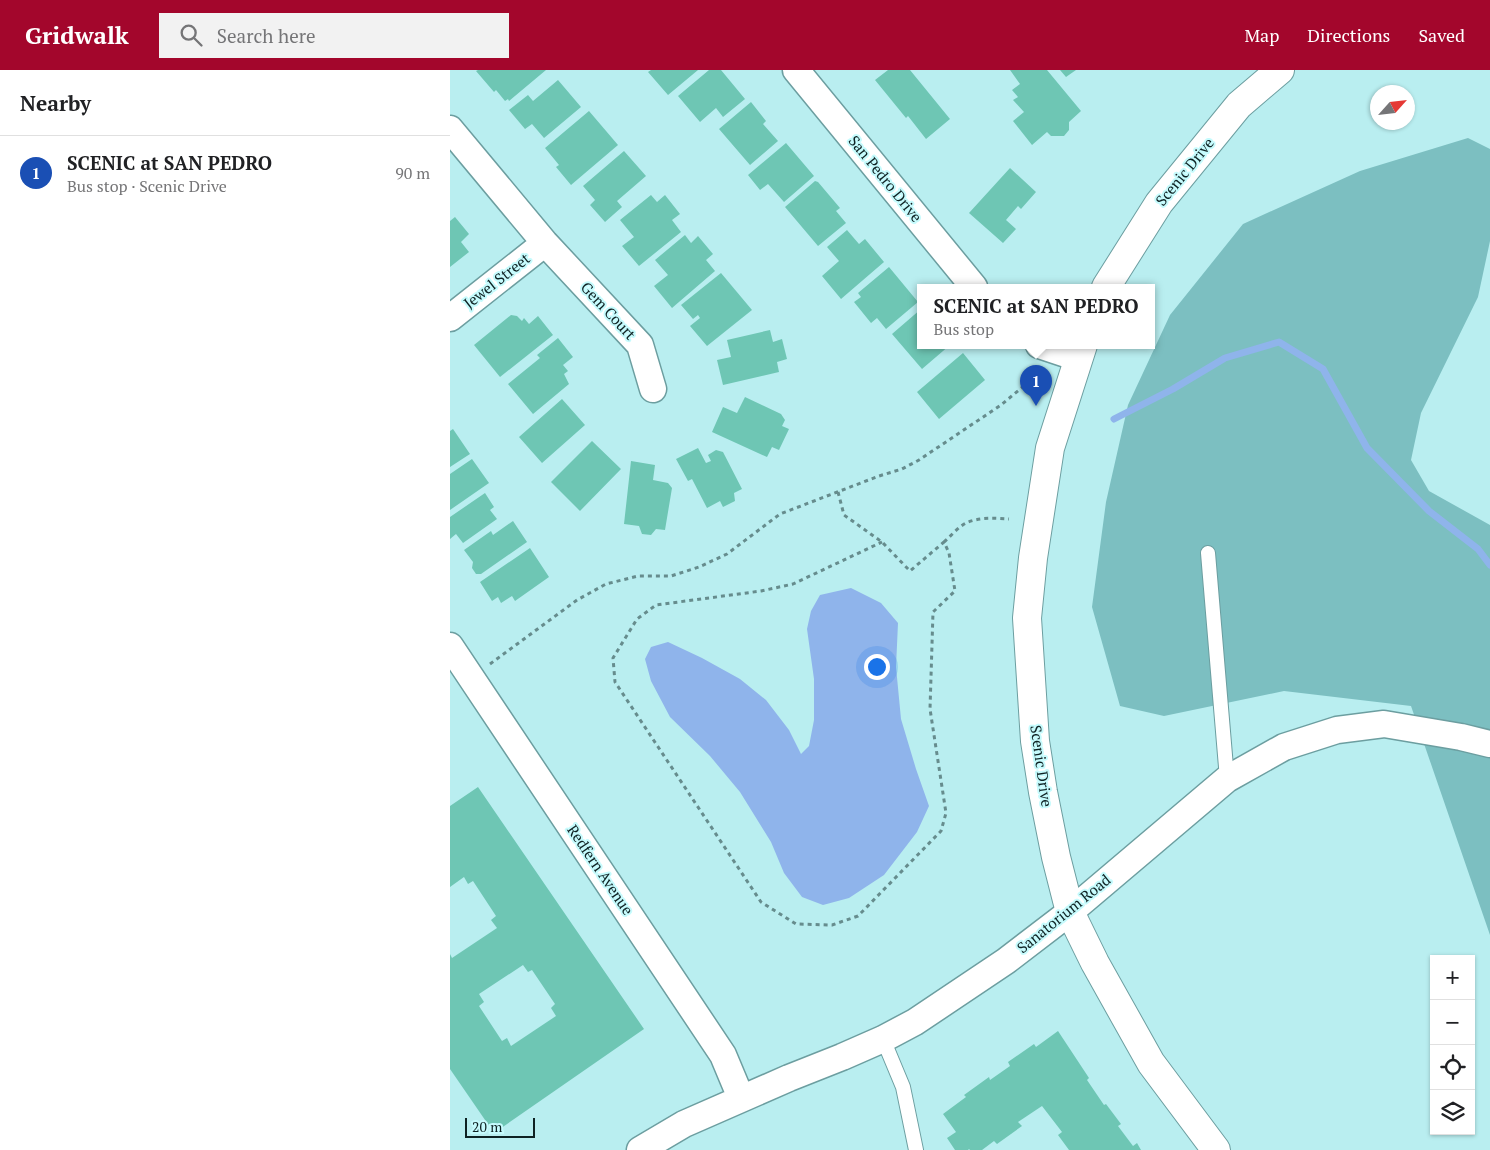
<!DOCTYPE html>
<html lang="en">
<head>
<meta charset="utf-8">
<style>
	body { margin:0; font-family:"PT Serif",serif; background:#f2f2f2; color:#202124 }
	.controls { position:absolute; right:15px; bottom:15px; display:grid; overflow:hidden; border-radius:0px; box-shadow:0 1px 4px #0004 }
	.controls button { width:45px; height:45px; display:grid; place-items:center; padding:0; border:0; border-bottom:1px solid #e0e0e0; background:#fff; color:#202124; font:25px sans-serif }
	.compass { position:absolute; left:920px; top:15px; width:45px; height:45px; border-radius:50%; background:#fff; box-shadow:0 1px 4px #0004; rotate:63deg }
	.scale { position:absolute; left:15px; bottom:12px; width:70px; box-sizing:border-box; padding-left:5px; border:2px solid #0e2223; border-top:0; font-size:14px; line-height:18px; white-space:nowrap; color:#0e2223; -webkit-text-stroke:4px #c6fbfd; paint-order:stroke }
	.you { position:absolute; left:426px; top:596px; width:18px; height:18px; margin:-12px; border:4px solid #fff; border-radius:50%; background:#1a73e8; box-shadow:0 0 0 8px #1a73e833 }
	.badge { display:grid; place-items:center; width:32px; height:32px; border-radius:50%; background:#a3062c; color:#fff; font-size:16px; font-weight:700 }
	.pin { position:absolute; translate:-50% -41px; filter:drop-shadow(0 1px 2px #0008) }
	.pin::after { content:''; position:absolute; top:26px; width:18px; height:15px; background:inherit; clip-path:polygon(0 0,100% 0,50% 100%) }
	.popup { position:absolute; left:467px; top:214px; width:238px; height:65px; box-sizing:border-box; display:grid; place-content:center; border-radius:0px; background:#fff; filter:drop-shadow(0 1px 4px #0005); font-size:16px; white-space:nowrap; color:#757577 }
	.popup b { font-size:19px; color:#202124 }
	.popup::after { content:''; position:absolute; left:50%; top:100%; margin-left:-10px; border:10px solid transparent; border-top-color:#fff }
	.list { margin:0; padding:0; list-style:none }
	h2 { display:flex; justify-content:space-between; align-items:center; height:65px; margin:0; padding:0 20px; font-size:21px }
	h2 small { font-size:16px; font-weight:400; color:#757577 }
	.list li { display:grid; grid-template-columns:32px 1fr auto; gap:15px; align-items:center; box-sizing:border-box; height:75px; padding:0 20px; border-top:1px solid #e0e0e0 }
	.list b { display:block; font-size:19px; white-space:nowrap }
	.list p { margin:0; font-size:16px; white-space:nowrap; color:#757577 }
	.list em { font-size:16px; font-style:normal; color:#757577 }
	.icon { flex:none; width:28px; height:28px; fill:none; stroke:currentColor; stroke-width:2; stroke-linecap:round; stroke-linejoin:round }
	.map { position:relative; flex:none; width:1040px; height:1080px; overflow:hidden }
	header { display:flex; align-items:center; gap:30px; box-sizing:border-box; height:70px; padding:0 25px; background:#a3062c; color:#fff }
	header strong { font-size:24px }
	nav { display:flex; gap:28px; margin-inline-start:auto; font-size:18px }
	.search { width:350px; height:45px; background:#f2f2f2; display:flex; align-items:center; gap:12px; box-sizing:border-box; padding:0 18px; border-radius:0px; color:#757577; font-size:19px }
	main { display:flex }
	aside { flex:1; background:#fff }
	.map>svg:first-child { display:block }
	.green { fill:#7cbfc1 }
	.water { fill:#8fb4eb }
	.lines { fill:none; stroke-linecap:round; stroke-linejoin:round }
	.stream { stroke:#8fb4eb; stroke-width:7 }
	.building { fill:#6ec6b4; fill-rule:evenodd }
	.lane-casing { stroke:#6c9ea0; stroke-width:16 }
	.street-casing { stroke:#6c9ea0; stroke-width:29 }
	.secondary-casing { stroke:#6c9ea0; stroke-width:30 }
	.path { stroke:#668c8d; stroke-width:3; stroke-dasharray:4 4; stroke-linecap:butt }
	.lane { stroke:#fff; stroke-width:14 }
	.street { stroke:#fff; stroke-width:26 }
	.secondary { stroke:#fff; stroke-width:28 }
	.labels { text-anchor:middle; stroke-width:4; stroke-linejoin:round; paint-order:stroke }
	.street-label { font-size:15px; fill:#0e2223; stroke:#c6fbfd }
</style>
</head>
<body>
<header>
<strong>Gridwalk</strong>
<div class="search"><svg class="icon" aria-label="search" viewBox="0 0 24 24"><circle cx="10" cy="10" r="6"/><path d="M15 15l6 6"/></svg>Search here</div>
<nav><a>Map</a><a>Directions</a><a>Saved</a></nav>
</header>
<main>
<aside>
<h2>Nearby<small></small></h2>
<ul class="list">
<li><span class="badge" style="background:#1a4fb4">1</span><div><b>SCENIC at SAN PEDRO</b><p>Bus stop · Scenic Drive</p></div><em>90 m</em></li>
</ul>
</aside>
<div class="map">
<svg width="1040" height="1080" viewBox="0 0 1040 1080">
	<rect width="100%" height="100%" fill="#b9eef0"/>
	<path class="green" d="M1018,68l22,11v92l-12,56 -57,116 -10,47 18,31 61,34v410l-79,-229 -127,-15 -120,25 -44,-10 -28,-99 14,-105 22,-97 42,-90 73,-91 117,-53z"/>
	<path class="water" d="M401,518l30,15 17,20 -2,44 5,52 15,50 13,37 -12,26 -33,43 -35,23 -26,7 -21,-8 -18,-24 -13,-31 -31,-50 -30,-36 -40,-39 -19,-36 -6,-22 6,-12 17,-5 34,16 38,21 26,21 23,30 12,24 8,-8 5,-26v-41l-7,-50 4,-18 9,-16z"/>
	<g class="lines">
		<path class="stream" d="M664,349l59,-30 52,-31 54,-16 44,27 44,79 62,63 49,38 12,16"/>
	</g>
	<path class="building" d="M28,0h68l-37,31 -1,-2 -3,2 -9,-11 -2,2 -18,-21z
		M201,0h47l-30,25 -20,-23z
		M259,0h12l24,29 -22,18 -7,-9 -16,14 -22,-26z
		M438,0h22l40,49 -24,20 -18,-23 -2,2 -31,-38z
		M560,0h37l34,41 -12,11v8l-5,6h-13l-4,-4 -15,13 -19,-24 11,-9 -11,-12 5,-3 -6,-7 8,-6z
		M610,0h16l-10,7z
		M108,10l23,27 -37,31 -12,-14 -7,5 -16,-19 19,-15 5,6z
		M301,32l15,19 -3,3 15,17 -28,24 -31,-36z
		M139,41l29,34 -47,40 -15,-18 3,-2 -14,-17z
		M336,73l28,33 -30,26 -16,-18 -8,6 -12,-15z
		M174,81l22,25 -29,25 5,6 -17,15 -15,-17 5,-5 -12,-14z
		M560,98l26,24 -15,17 -3,-3 -12,14 10,9 -13,14 -34,-30z
		M365,111l3,1 22,26 -4,3 10,12 -28,23 -33,-39z
		M201,125l6,7 8,-7 15,19 -8,6 9,12 -42,34 -17,-20 12,-9 -14,-17z
		M5,147l14,17 -8,8 8,10 -19,15v-46z
		M397,160l12,14 6,-5 19,23 -43,37 -19,-23 17,-15 -12,-14z
		M235,165l6,8 7,-7 15,18 -7,6 9,11 -43,37 -18,-22 14,-11 -13,-15z
		M439,197l29,35 -32,27 -9,-11 -6,5 -17,-21 7,-5 -3,-4z
		M271,203l31,37 -45,36 -17,-20 10,-8 -2,-3 -5,4 -12,-14z
		M471,239v36h29l-28,24 -30,-35z
		M61,245l6,1 5,5 2,-3 5,6 9,-8 15,19 -53,42 -26,-32z
		M320,260l3,12 9,-3 5,20 -10,3 2,10 -56,13 -6,-25 14,-3 -4,-17z
		M108,268l15,19 -10,8 5,6 -4,3 5,10 -36,30 -25,-30 32,-26 -3,-3z
		M513,283l22,27 -46,39 -22,-27z
		M295,327l36,17 4,6 -3,6 7,3 -10,21 -7,-3 -5,10 -55,-25 11,-25 14,6z
		M112,329l23,26 -43,38 -23,-26z
		M3,359l17,25 -20,13v-36z
		M142,371l29,28 -41,42 -29,-29z
		M248,378l8,15 5,-2 -3,-6 8,-5 7,2 19,37 -8,4 1,8 -12,6 -3,-6 -13,7 -15,-29 -4,2 -12,-22z
		M22,389l17,24 -39,27v-36z
		M181,391l24,4 -2,15 15,3 4,5 -7,42 -9,-1 -5,6 -9,-1 -3,-8 -15,-2z
		M35,423l9,14 -4,3 7,9 -34,24 -7,-9 -6,5v-22z
		M63,451l14,21 -46,32h-5l-4,-6 1,-6 -9,-12 27,-19 2,4z
		M80,478l19,29 -34,24 -3,-5 -11,7 -3,-6 -6,4 -12,-19z
		M28,717l166,242 -150,104 -44,-64v-115l2,4 45,-30 -6,-8 5,-4 -23,-35 -5,3 -4,-7 -14,10v-81zM73,895l5,7 4,-2 23,34 -4,4 5,8 -45,30 -4,-8 -5,3 -23,-35 5,-4 -5,-8z
		M608,961l31,47 -2,2 17,25 2,-1 15,20 -3,2 15,20 4,-3 4,7h-72l-11,-15 4,-3 -20,-26 -24,16 4,4 -25,18 -3,-3 -12,9h-12l-1,-1 -1,1h-13l-8,-12 9,-6 -13,-18 23,-17 -2,-2 25,-18 1,3 20,-14 -2,-4 26,-18 2,3z"/>
	<g class="lines">
		<defs>
			<path id="lane" d="M758,483l19,226
				M433,969l20,48 13,63"/>
			<path id="street" d="M346,0l178,217
				M0,59l95,114 95,102 13,44
				M0,248l95,-75
				M589,275l39,13
				M0,576l273,409 18,43
				M190,1080l44,-26 105,-46 53,-21 41,-18 32,-17 91,-61 64,-49 157,-133 57,-32 53,-17 47,-6 77,13 29,7"/>
			<path id="secondary" d="M656,217l53,-84 80,-98 41,-35
				M633,275l-33,103 -17,110 -6,60 8,123 8,51 13,65 14,55 25,51 56,100 65,87"/>
		</defs>
		<use href="#lane" class="lane-casing"/>
		<use href="#street" class="street-casing"/>
		<use href="#secondary" class="secondary-casing"/>
		<path class="path" d="M388,422l6,23 38,27 28,29 34,-29 5,11 6,38 -22,21 -3,97 16,104 -5,18 -83,85 -26,9 -36,-1 -35,-22 -146,-220 -2,-24 24,-39 19,-14 105,-14 32,-7 89,-42
			M494,472c7,-6 14,-15 22,-19 13,-6 29,-5 43,-4
			M40,594l87,-64 29,-16 32,-8h33l28,-9 28,-13 53,-40 99,-38 23,-7 17,-9 82,-55 24,-20 11,-15"/>
		<use href="#lane" class="lane"/>
		<use href="#street" class="street"/>
		<use href="#secondary" class="secondary"/>
	</g>
	<g class="labels">
		<g class="street-label">
			<text transform="translate(735 102) rotate(-51)" y="5">Scenic Drive</text>
			<text transform="translate(435 109) rotate(51)" y="5">San Pedro Drive</text>
			<text transform="translate(47 211) rotate(-38)" y="5">Jewel Street</text>
			<text transform="translate(158 241) rotate(47)" y="5">Gem Court</text>
			<text transform="translate(591 696) rotate(82)" y="5">Scenic Drive</text>
			<text transform="translate(150 800) rotate(56)" y="5">Redfern Avenue</text>
			<text transform="translate(614 844) rotate(-39)" y="5">Sanatorium Road</text>
		</g>
	</g>
</svg>
<div class="controls">
<button>+</button>
<button>−</button>
<button><svg class="icon" aria-label="locate" viewBox="0 0 24 24"><circle cx="12" cy="12" r="6"/><path d="M12 2v4M12 18v4M2 12h4M18 12h4"/></svg></button>
<button><svg class="icon" aria-label="layers" viewBox="0 0 24 24"><path d="M12 4l9 5-9 5-9-5zM3 14l9 5 9-5"/></svg></button>
</div>
<svg class="compass" viewBox="-18 -18 36 36"><path d="M0-13l5 13h-10z" fill="#e53935"/><path d="M0 13l5-13h-10z" fill="#757577"/></svg>
<div class="scale">20 m</div>
<div class="you"></div>
<div class="pin badge" style="left:586px;top:336px;background:#1a4fb4">1</div>
<div class="popup"><b>SCENIC at SAN PEDRO</b>Bus stop</div>
</div>
</main>
</body>
</html>
